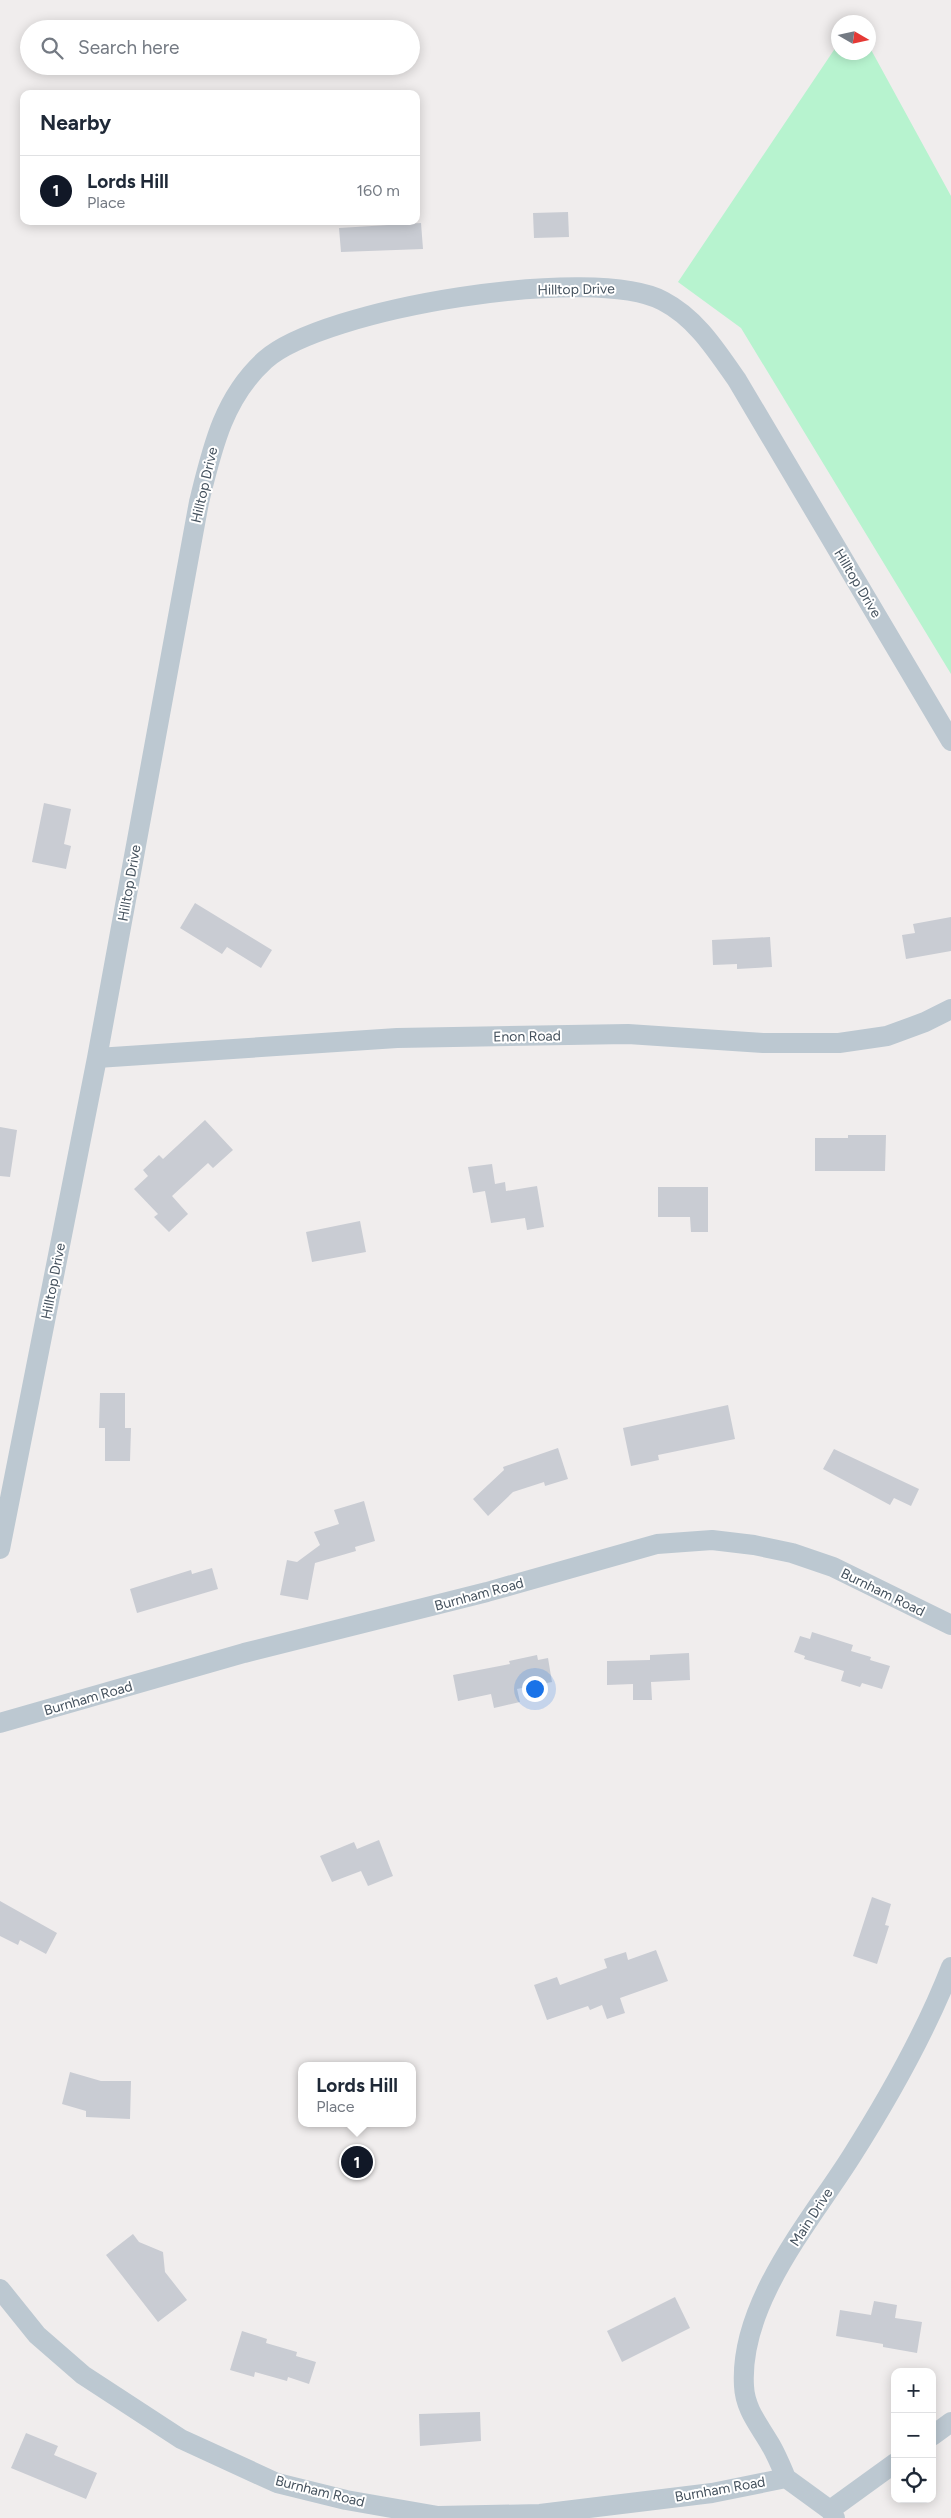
<!DOCTYPE html>
<html lang="en">
<head>
<meta charset="utf-8">
<style>
	body { margin:0; font-family:Figtree,sans-serif; background:#f6f6f7; color:#1f2937 }
	.controls { position:absolute; right:15px; bottom:15px; display:grid; overflow:hidden; border-radius:10px; box-shadow:0 2px 12px #0003 }
	.controls button { width:45px; height:45px; display:grid; place-items:center; padding:0; border:0; border-bottom:1px solid #e0e1e3; background:#fff; color:#1f2937; font:25px sans-serif }
	.compass { position:absolute; left:831px; top:15px; width:45px; height:45px; border-radius:50%; background:#fff; box-shadow:0 2px 12px #0003; rotate:99deg }
	.you { position:absolute; left:534px; top:1688px; width:18px; height:18px; margin:-12px; border:4px solid #fff; border-radius:50%; background:#1a73e8; box-shadow:0 0 0 8px #1a73e833 }
	.badge { display:grid; place-items:center; width:32px; height:32px; border-radius:50%; background:#111827; color:#fff; font-size:16px; font-weight:700 }
	.pin { position:absolute; translate:-50% -50%; border:2px solid #fff; box-shadow:0 1px 5px #0006 }
	.popup { position:absolute; left:298px; top:2062px; width:118px; height:65px; box-sizing:border-box; display:grid; place-content:center; border-radius:10px; background:#fff; filter:drop-shadow(0 1px 4px #0005); font-size:16px; white-space:nowrap; color:#747a83 }
	.popup b { font-size:19px; color:#1f2937 }
	.popup::after { content:''; position:absolute; left:50%; top:100%; margin-left:-10px; border:10px solid transparent; border-top-color:#fff }
	.list { margin:0; padding:0; list-style:none }
	h2 { display:flex; justify-content:space-between; align-items:center; height:65px; margin:0; padding:0 20px; font-size:21px }
	h2 small { font-size:16px; font-weight:400; color:#747a83 }
	.list li { display:grid; grid-template-columns:32px 1fr auto; gap:15px; align-items:center; box-sizing:border-box; height:70px; padding:0 20px; border-top:1px solid #e0e1e3 }
	.list b { display:block; font-size:19px; white-space:nowrap }
	.list p { margin:0; font-size:16px; white-space:nowrap; color:#747a83 }
	.list em { font-size:16px; font-style:normal; color:#747a83 }
	.icon { flex:none; width:28px; height:28px; fill:none; stroke:currentColor; stroke-width:2; stroke-linecap:round; stroke-linejoin:round }
	.map { position:relative; flex:none; width:951px; height:2518px; overflow:hidden }
	.search { position:absolute; background:#fff; box-shadow:0 2px 12px #0003; left:20px; top:20px; width:400px; height:55px; display:flex; align-items:center; gap:12px; box-sizing:border-box; padding:0 18px; border-radius:28px; color:#747a83; font-size:19px }
	.panel { position:absolute; background:#fff; box-shadow:0 2px 12px #0003; left:20px; top:90px; width:400px; height:135px; border-radius:10px }
	.map>svg:first-child { display:block }
	.green { fill:#b7f3cf }
	.building { fill:#c9ccd3 }
	.lines { fill:none; stroke-linecap:round; stroke-linejoin:round }
	.minor { stroke:#bcc8d1; stroke-width:20 }
	.labels { text-anchor:middle; stroke-width:4; stroke-linejoin:round; paint-order:stroke }
	.street-label { font-size:14px; fill:#44515d; stroke:#fff }
</style>
</head>
<body>
<div class="map">
<svg width="951" height="2518" viewBox="0 0 951 2518">
	<rect width="100%" height="100%" fill="#f0eded"/>
	<path class="green" d="M838,44v8h30l1,-6 82,150v478l-210,-346 -63,-46z"/>
	<path class="building" d="M568,212l1,25 -35,1 -1,-25z
		M421,223l2,26 -82,3 -2,-24z
		M44,803l27,6 -7,35 7,2 -5,23 -34,-7z
		M195,903l77,47 -11,18 -34,-21 -5,7 -42,-26z
		M951,917v34l-45,8 -4,-24 13,-2 -2,-9z
		M770,937l2,30 -35,2v-5l-24,1 -1,-25z
		M205,1120l28,30 -20,18 -5,-5 -36,33 16,18 -19,18 -15,-15 4,-3 -24,-25 14,-13 -5,-6 16,-15 4,4z
		M0,1127l17,3 -7,47 -10,-1z
		M848,1135h38l-1,36h-70v-33h33z
		M492,1164l3,20 10,-2 1,9 31,-5 7,41 -17,3 -2,-12 -34,5 -6,-32 -12,2 -5,-26z
		M658,1187h50v45h-17l-1,-15h-32z
		M360,1221l6,31 -54,10 -6,-30z
		M100,1393h25v35h6l-1,33h-25v-33h-6z
		M728,1405l7,34 -77,16 1,5 -28,6 -8,-38z
		M558,1448l10,31 -23,7 -1,-4 -31,10 -25,24 -15,-17 31,-29 -1,-3z
		M834,1449l85,40 -8,17 -17,-8 -4,7 -67,-36z
		M364,1501l11,40 -20,6 1,4 -41,12 -7,37 -28,-5 7,-35 10,2 23,-17 -6,-13 25,-8 -5,-14z
		M212,1568l6,21 -81,24 -7,-24 61,-19 1,4z
		M812,1632l41,13 -2,6 20,6 -1,3 20,6 -8,23 -20,-6 -2,4 -19,-6 3,-10 -40,-12 1,-3 -11,-4 6,-16 10,3z
		M689,1653l1,27 -39,2 1,18h-19v-16l-26,1v-24l43,-1v-5z
		M537,1655l1,5 10,-2 4,24 -35,7 3,13 -26,6 -3,-14 -33,7 -5,-26 57,-11 -1,-3z
		M379,1840l14,36 -25,10 -7,-15 -29,11 -12,-26 34,-14 3,7z
		M872,1897l19,7 -6,21 4,1 -12,38 -24,-8z
		M0,1901l57,32 -11,21 -26,-14 -2,5 -18,-9z
		M656,1950l12,31 -48,17 5,15 -18,6 -5,-14 -12,5 -2,-4 -41,14 -13,-35 23,-8 3,8 47,-17 -3,-9 22,-7 2,8z
		M70,2072l31,9h30l-1,38 -44,-2v-6l-24,-7z
		M133,2234l6,8 24,10 2,20 22,28 -29,22 -52,-67z
		M675,2297l15,31 -68,34 -15,-31z
		M874,2301l23,4 -2,13 27,4 -5,31 -34,-6v-3l-47,-8 4,-26 31,5z
		M242,2331l25,8 -1,4 31,9 -1,4 20,6 -7,22 -21,-7 -1,4 -32,-9 -1,5 -24,-7z
		M480,2412l1,29 -61,5 -1,-32z
		M26,2433l32,13 -4,9 43,18 -11,26 -75,-31z"/>
	<g class="lines">
		<path class="minor" d="M97,1058l300,-20 231,-4 135,9h76l48,-7 38,-14 26,-13
			M0,1549l97,-491 102,-556c13,-53 24,-104 66,-142 58,-52 329,-96 398,-59 33,17 53,49 74,79l214,361
			M0,1723l244,-70 243,-61 170,-48 55,-4 42,5 38,8 41,14 118,58
			M0,2289l37,46 46,40 98,64 96,44 69,17 92,16 102,-2 172,-21 74,-15 44,32 5,8
			M932,2436l19,-14
			M786,2478c-5,-12 -10,-24 -16,-34 -11,-19 -25,-35 -26,-58 -5,-82 65,-163 107,-229 38,-60 74,-123 100,-190
			M830,2510l65,-47"/>
	</g>
	<g class="labels">
		<g class="street-label">
			<text transform="translate(576 289) rotate(-1)" y="5">Hilltop Drive</text>
			<text transform="translate(204 485) rotate(-77)" y="5">Hilltop Drive</text>
			<text transform="translate(858 583) rotate(59)" y="5">Hilltop Drive</text>
			<text transform="translate(129 883) rotate(-80)" y="5">Hilltop Drive</text>
			<text transform="translate(527 1036) rotate(-1)" y="5">Enon Road</text>
			<text transform="translate(53 1281) rotate(-79)" y="5">Hilltop Drive</text>
			<text transform="translate(883 1592) rotate(26)" y="5">Burnham Road</text>
			<text transform="translate(479 1594) rotate(-15)" y="5">Burnham Road</text>
			<text transform="translate(88 1698) rotate(-16)" y="5">Burnham Road</text>
			<text transform="translate(811 2217) rotate(-57)" y="5">Main Drive</text>
			<text transform="translate(720 2489) rotate(-10)" y="5">Burnham Road</text>
			<text transform="translate(320 2491) rotate(14)" y="5">Burnham Road</text>
		</g>
	</g>
</svg>
<div class="controls">
<button>+</button>
<button>−</button>
<button><svg class="icon" aria-label="locate" viewBox="0 0 24 24"><circle cx="12" cy="12" r="6"/><path d="M12 2v4M12 18v4M2 12h4M18 12h4"/></svg></button>
</div>
<svg class="compass" viewBox="-18 -18 36 36"><path d="M0-13l5 13h-10z" fill="#e53935"/><path d="M0 13l5-13h-10z" fill="#747a83"/></svg>
<div class="you"></div>
<div class="pin badge" style="left:357px;top:2162px">1</div>
<div class="popup"><b>Lords Hill</b>Place</div>
<div class="search"><svg class="icon" aria-label="search" viewBox="0 0 24 24"><circle cx="10" cy="10" r="6"/><path d="M15 15l6 6"/></svg>Search here</div>
<section class="panel">
<h2>Nearby<small></small></h2>
<ul class="list">
<li><span class="badge">1</span><div><b>Lords Hill</b><p>Place</p></div><em>160 m</em></li>
</ul>
</section>
</div>
</body>
</html>
